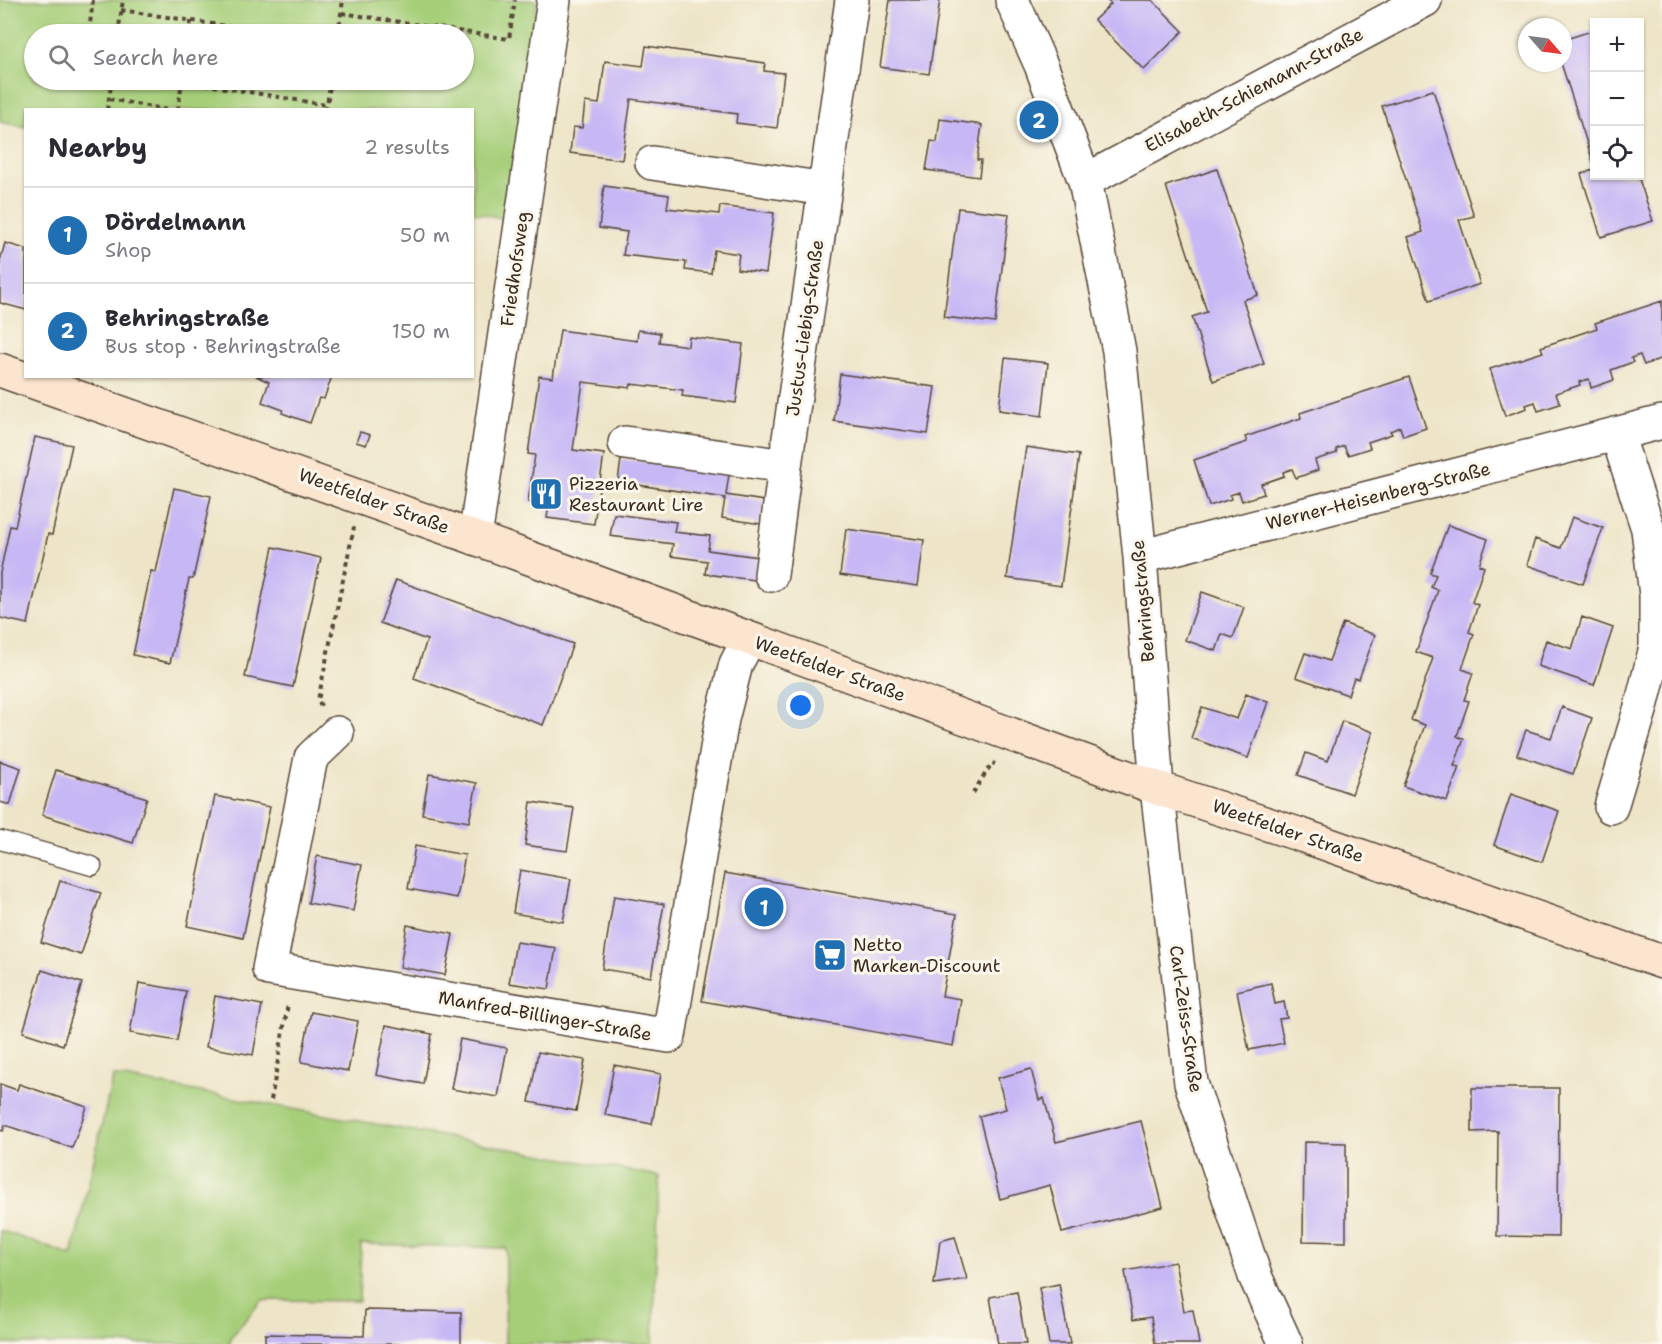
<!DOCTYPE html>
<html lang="en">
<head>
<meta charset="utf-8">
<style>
	body { margin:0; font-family:"Shantell Sans",sans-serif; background:#f7f7f7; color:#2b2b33 }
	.controls { position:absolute; right:18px; top:18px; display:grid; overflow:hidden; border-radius:0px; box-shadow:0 2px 4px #0004 }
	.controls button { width:54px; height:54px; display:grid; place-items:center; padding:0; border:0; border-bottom:2px solid #e1e1e2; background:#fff; color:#2b2b33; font:30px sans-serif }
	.compass { position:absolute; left:1518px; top:18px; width:54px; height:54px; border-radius:50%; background:#fff; box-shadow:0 2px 4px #0004; rotate:118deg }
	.you { position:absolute; left:801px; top:706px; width:21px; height:21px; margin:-15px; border:4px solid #fff; border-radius:50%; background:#1a73e8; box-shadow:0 0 0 9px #1a73e833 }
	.badge { display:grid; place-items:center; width:39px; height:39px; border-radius:50%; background:#1f6fb2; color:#fff; font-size:20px; font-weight:700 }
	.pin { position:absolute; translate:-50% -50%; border:3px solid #fff; box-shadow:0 2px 6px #0006 }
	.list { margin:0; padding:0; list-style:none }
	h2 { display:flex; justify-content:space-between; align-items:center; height:78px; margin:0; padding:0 24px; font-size:26px }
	h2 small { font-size:20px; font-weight:400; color:#7c7c81 }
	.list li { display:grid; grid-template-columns:39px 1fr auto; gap:18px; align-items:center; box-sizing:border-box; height:96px; padding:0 24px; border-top:2px solid #e1e1e2 }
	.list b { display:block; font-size:22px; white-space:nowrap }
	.list p { margin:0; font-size:20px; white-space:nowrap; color:#7c7c81 }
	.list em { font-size:20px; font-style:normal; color:#7c7c81 }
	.icon { flex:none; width:33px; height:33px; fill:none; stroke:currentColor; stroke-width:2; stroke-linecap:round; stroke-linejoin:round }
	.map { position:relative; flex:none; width:1662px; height:1344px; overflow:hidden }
	.search { position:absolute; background:#fff; box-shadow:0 2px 4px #0004; left:24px; top:24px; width:450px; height:66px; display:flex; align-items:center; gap:15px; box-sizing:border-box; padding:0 21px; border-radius:33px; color:#7c7c81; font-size:22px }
	.panel { position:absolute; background:#fff; box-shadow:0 2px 4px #0004; left:24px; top:108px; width:450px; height:270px; border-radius:0px }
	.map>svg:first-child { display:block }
	.green { fill:#a7cf7a; stroke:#717c4c; stroke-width:1.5; fill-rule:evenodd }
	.building { fill:#c7b8f5 }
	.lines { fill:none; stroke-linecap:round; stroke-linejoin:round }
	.lane-casing { stroke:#564638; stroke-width:21 }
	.street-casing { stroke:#564638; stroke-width:36 }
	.secondary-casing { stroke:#564638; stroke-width:36 }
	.path { stroke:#564638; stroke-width:4; stroke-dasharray:4.5 4.5; stroke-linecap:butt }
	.lane { stroke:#fff; stroke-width:18 }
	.street { stroke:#fff; stroke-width:33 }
	.secondary { stroke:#fbe5cf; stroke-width:33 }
	.labels { text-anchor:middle; stroke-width:6; stroke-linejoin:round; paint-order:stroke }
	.street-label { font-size:18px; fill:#3b2a1e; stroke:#fbf7ec }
	.poi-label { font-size:18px; fill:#3b2a1e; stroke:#fbf7ec; text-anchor:start }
</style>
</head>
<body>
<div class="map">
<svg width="1662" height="1344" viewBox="0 0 1662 1344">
	<rect width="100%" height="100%" fill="#fbf7ec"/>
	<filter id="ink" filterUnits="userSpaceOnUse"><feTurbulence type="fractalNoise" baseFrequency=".0167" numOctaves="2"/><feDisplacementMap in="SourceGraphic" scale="12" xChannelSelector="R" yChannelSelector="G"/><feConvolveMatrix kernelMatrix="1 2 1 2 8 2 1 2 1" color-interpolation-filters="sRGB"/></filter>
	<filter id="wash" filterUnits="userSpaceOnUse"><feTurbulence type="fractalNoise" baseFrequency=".008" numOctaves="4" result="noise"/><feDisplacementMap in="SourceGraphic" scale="24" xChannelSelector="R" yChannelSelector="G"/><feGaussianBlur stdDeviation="1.35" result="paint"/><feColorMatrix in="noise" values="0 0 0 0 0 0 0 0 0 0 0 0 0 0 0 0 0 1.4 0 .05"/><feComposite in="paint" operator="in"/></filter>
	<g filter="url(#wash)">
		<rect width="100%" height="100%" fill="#eee5c8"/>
		<path class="green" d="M0,0h537l-30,219 -34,-7 -1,-102h-446l-1,17 -25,-5zM34,34h430v46h-430z
			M113,1076l546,100 -6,168h-148l1,-96 -145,-4 -2,57 -97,-1 -31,37 -1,7h-229l-1,-114 72,26z"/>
		<g id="blocks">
			<path class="building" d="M890,0h50l-11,74 -49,-7z
				M1107,0h45l31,31 -39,39 -50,-50 17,-16z
				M1594,30v135l-33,-102h2v-23z
				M646,46l119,17 -1,8 20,2 -7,55 -41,-5 1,-9 -106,-15 -9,61 -52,-7 3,-26 9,1 3,-26 14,2 6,-43 38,5z
				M1433,90l41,126 -15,4 21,64 -51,17 -21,-64 15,-5 -41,-126z
				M940,119l42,6 -5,35h4l-2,17 -53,-7 5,-29 6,1z
				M1217,169l41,126 -15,5 21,64 -51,17 -21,-64 15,-5 -41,-126z
				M1594,169v7h44l15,45 -52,16 -20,-63z
				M604,186l65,9 -2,13 52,6 1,-8 54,7 -8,60 -29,-4 2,-15 -25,-4 -3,23 -26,-3 1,-8 -63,-7 4,-23 -28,-4z
				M958,208l51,6 -14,109 -51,-6z
				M5,243l21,6v61l-26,-7v-42z
				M1662,301v57l-18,7 -4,-10 -9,3 2,4 -22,8 3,10 -23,8 -2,-9 -10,3 1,3 -24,8 4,11 -22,7 -3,-9 -9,3 1,3 -22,8 -15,-47 53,-17 -2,-5 56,-19 -2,-5z
				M560,330l77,11 1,-11 22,3 -1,9 29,4 1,-9 54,7 -7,59 -54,-7 1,-6 -52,-6 -1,4 -47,-6 -10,68 31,4 -10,70 -47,-6 2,-13 -21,-3 7,-47 -7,-1 11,-78 14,2z
				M1005,358l43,5 -6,53 -43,-6z
				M840,374l95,13 -7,47 -94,-13z
				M256,376h76l-8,23 -5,-1 -9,25 -28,-10 1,-3 -21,-8 7,-20z
				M1409,377l17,51 -23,8 -3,-9 -10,4 2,3 -24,8 2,6 -22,7 -4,-9 -8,3 1,4 -22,7 3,10 -22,8 -4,-9 -9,3 1,4 -23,8 3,10 -22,7 -3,-9 -9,3 1,4 -22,7 -15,-46 53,-18 -2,-5 56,-19 -1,-5z
				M360,432l10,3 -4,10 -10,-3z
				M35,437l37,8 -20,90 -4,-1 -20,90 -28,-6v-45l10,-47 5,1z
				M1026,447l53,8 -18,131 -54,-8z
				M621,459l108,15 -3,21 38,6 -3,23 -39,-6 3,-20 -107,-16z
				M174,488l37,8 -18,83h-4l-19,84 -37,-8 18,-84 5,1z
				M614,514l62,8 -2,10 36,4 -2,14 50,7 -3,23 -50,-6 2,-13 -36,-5 2,-12 -63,-8z
				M1572,517l31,11 -20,56 -56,-19 8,-26 26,9z
				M1448,525l40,14 -9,26 5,2 -12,35 6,3 -9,27 5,2 -12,35 11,4 -9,27 5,1 -12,35 7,3 -10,27 5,1 -12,34 -44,-15 22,-61 -14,-5 22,-62 -17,-6 22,-62 -7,-3 5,-12 -6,-2z
				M846,529l78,11 -6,46 -78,-11z
				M273,547l48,11 -28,129 -48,-10z
				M396,580l177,64 -30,81 -129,-47 13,-38 -47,-17z
				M1202,592l42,15 -11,31 -11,-4 -6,17 -31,-11z
				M1582,617l31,11 -19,57 -56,-19 8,-26 26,9z
				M1343,623l32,12 -16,44 -5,-1 -6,17 -52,-18 9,-24 24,8z
				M1246,694l22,8 -20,56 -57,-20 11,-31 35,12z
				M1562,707l30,11 -19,56 -56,-19 9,-25 25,8z
				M1342,721l31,11 -21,62 -54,-19 8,-22 22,8z
				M0,761l21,7 -11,37 -10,-3z
				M56,770l91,28 -14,45 -91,-28z
				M429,774l48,9 -8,39 -47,-8z
				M1511,794l48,17 -17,51 -48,-17z
				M215,796l55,11 -27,131 -56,-12z
				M531,802l43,6 -7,43 -42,-6z
				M415,846l50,9 -8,43 -49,-9z
				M317,856l45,9 -9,46 -45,-8z
				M520,870l51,9 -8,43 -50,-9z
				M725,873l232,41 -15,82 19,3 -8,47 -251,-45z
				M60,881l41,12 -20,62 -40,-13z
				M614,896l50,8 -13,73 -49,-8z
				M407,925l46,9 -8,41 -45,-8z
				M516,942l40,6 -7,41 -40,-6z
				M42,970l40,13 -19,62 -40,-13z
				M139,983l47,8 -9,50 -47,-8z
				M1271,983l4,21 9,-2 3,16 -8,1 5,24 -35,7 -12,-59z
				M215,996l47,9 -9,50 -47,-8z
				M311,1012l47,9 -10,50 -47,-9z
				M386,1025l46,9 -9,50 -47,-9z
				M460,1039l47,9 -9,49 -47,-8z
				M538,1052l47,8 -9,51 -47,-9z
				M614,1065l47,9 -9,50 -47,-9z
				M1031,1069l8,31 5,-2 12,44 85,-21 22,86 -101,26 -12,-48 -50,14 -21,-83 27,-7 -8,-31z
				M0,1084l17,6 2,-6 68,23 -15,41 -67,-23 -2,6 -3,-1z
				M1472,1088h87l-1,149 -61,-1 1,-105 -26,1z
				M1304,1142l42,1v99l-43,-1z
				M955,1237l12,42 -33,5 6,-43z
				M1175,1262l9,49 9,-1 6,34h-44l-4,-27 -18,3 -8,-49z
				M1059,1284l11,60h-21l-10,-56z
				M1017,1292l9,52h-28l-8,-47z
				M365,1310l96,2v32h-196v-10l99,2z"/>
		</g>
	</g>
	<g filter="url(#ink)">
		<use href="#blocks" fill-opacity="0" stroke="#564638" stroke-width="1.5"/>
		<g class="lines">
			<defs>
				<path id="lane" d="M0,840l92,26"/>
				<path id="street" d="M1012,0l29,65 44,116 34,170 21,206 17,231 34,295 64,193 31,68
					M652,163l173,26
					M1085,181l340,-181
					M625,443l160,23 67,-466
					M475,538l79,-538
					M1140,557l522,-135
					M771,575l14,-109
					M337,733l-26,25 -42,211 400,67 53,-317 14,-55 13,-25
					M1611,807l30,-100 15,-60v-52l-8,-66 -31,-95"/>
				<path id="secondary" d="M0,370l475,168 682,250 147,48 358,126"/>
			</defs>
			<use href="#lane" class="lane-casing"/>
			<use href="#street" class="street-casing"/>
			<use href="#secondary" class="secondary-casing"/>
			<path class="path" d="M93,0l-4,32 11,2
				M121,10l157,24
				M342,13l167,26 6,-39
				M118,34l5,-34
				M189,34l2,-13
				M338,34l5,-34
				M178,80l148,25
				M109,99l59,11
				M107,110l5,-30
				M178,110l4,-30
				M326,110l5,-30
				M321,706l-3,-6 36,-173
				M973,793l19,-30 3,1
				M271,1100l17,-96"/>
			<use href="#lane" class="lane"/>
			<use href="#street" class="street"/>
			<use href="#secondary" class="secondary"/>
		</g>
	</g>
	<defs>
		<symbol id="restaurant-square" viewBox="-11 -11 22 22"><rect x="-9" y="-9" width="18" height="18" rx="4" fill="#1f6fb2" stroke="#fbf7ec"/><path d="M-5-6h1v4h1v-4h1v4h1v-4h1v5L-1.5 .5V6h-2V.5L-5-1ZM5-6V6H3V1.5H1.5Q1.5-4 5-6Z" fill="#fff"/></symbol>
		<symbol id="supermarket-square" viewBox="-11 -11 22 22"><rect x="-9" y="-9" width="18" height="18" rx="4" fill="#1f6fb2" stroke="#fbf7ec"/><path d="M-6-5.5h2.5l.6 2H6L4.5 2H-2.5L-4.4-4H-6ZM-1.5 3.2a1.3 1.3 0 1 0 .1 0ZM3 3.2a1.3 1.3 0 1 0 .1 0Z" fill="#fff"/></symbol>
	</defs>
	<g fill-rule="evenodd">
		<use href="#restaurant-square" x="527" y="475" width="38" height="38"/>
		<use href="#supermarket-square" x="811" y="936" width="38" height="38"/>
	</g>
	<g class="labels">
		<g class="street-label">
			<text transform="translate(1254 90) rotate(-28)" y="6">Elisabeth-Schiemann-Straße</text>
			<text transform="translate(515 269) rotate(-82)" y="6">Friedhofsweg</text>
			<text transform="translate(805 328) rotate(-82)" y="6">Justus-Liebig-Straße</text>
			<text transform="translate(1378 496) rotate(-14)" y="6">Werner-Heisenberg-Straße</text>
			<text transform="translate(374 501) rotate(20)" y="6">Weetfelder Straße</text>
			<text transform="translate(1143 601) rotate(-95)" y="6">Behringstraße</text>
			<text transform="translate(830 669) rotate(20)" y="6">Weetfelder Straße</text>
			<text transform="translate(1288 831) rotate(19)" y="6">Weetfelder Straße</text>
			<text transform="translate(545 1016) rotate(10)" y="6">Manfred-Billinger-Straße</text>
			<text transform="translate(1186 1019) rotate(82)" y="6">Carl-Zeiss-Straße</text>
		</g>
		<g class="poi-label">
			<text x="569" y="490">Pizzeria<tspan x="569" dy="21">Restaurant Lire</tspan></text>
			<text x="853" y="951">Netto<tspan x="853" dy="21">Marken-Discount</tspan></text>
		</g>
	</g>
</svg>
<div class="controls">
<button>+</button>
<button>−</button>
<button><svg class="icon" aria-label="locate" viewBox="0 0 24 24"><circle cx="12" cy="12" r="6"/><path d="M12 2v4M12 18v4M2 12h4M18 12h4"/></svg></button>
</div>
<svg class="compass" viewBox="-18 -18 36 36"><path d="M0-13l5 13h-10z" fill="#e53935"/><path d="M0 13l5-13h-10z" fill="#7c7c81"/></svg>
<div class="you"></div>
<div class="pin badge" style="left:764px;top:907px">1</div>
<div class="pin badge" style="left:1039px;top:120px">2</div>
<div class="search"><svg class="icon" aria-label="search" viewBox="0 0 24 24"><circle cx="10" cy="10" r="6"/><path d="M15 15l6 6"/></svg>Search here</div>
<section class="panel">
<h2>Nearby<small>2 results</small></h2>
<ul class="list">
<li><span class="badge">1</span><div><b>Dördelmann</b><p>Shop</p></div><em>50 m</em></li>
<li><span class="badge">2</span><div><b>Behringstraße</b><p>Bus stop · Behringstraße</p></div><em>150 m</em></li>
</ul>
</section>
</div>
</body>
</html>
